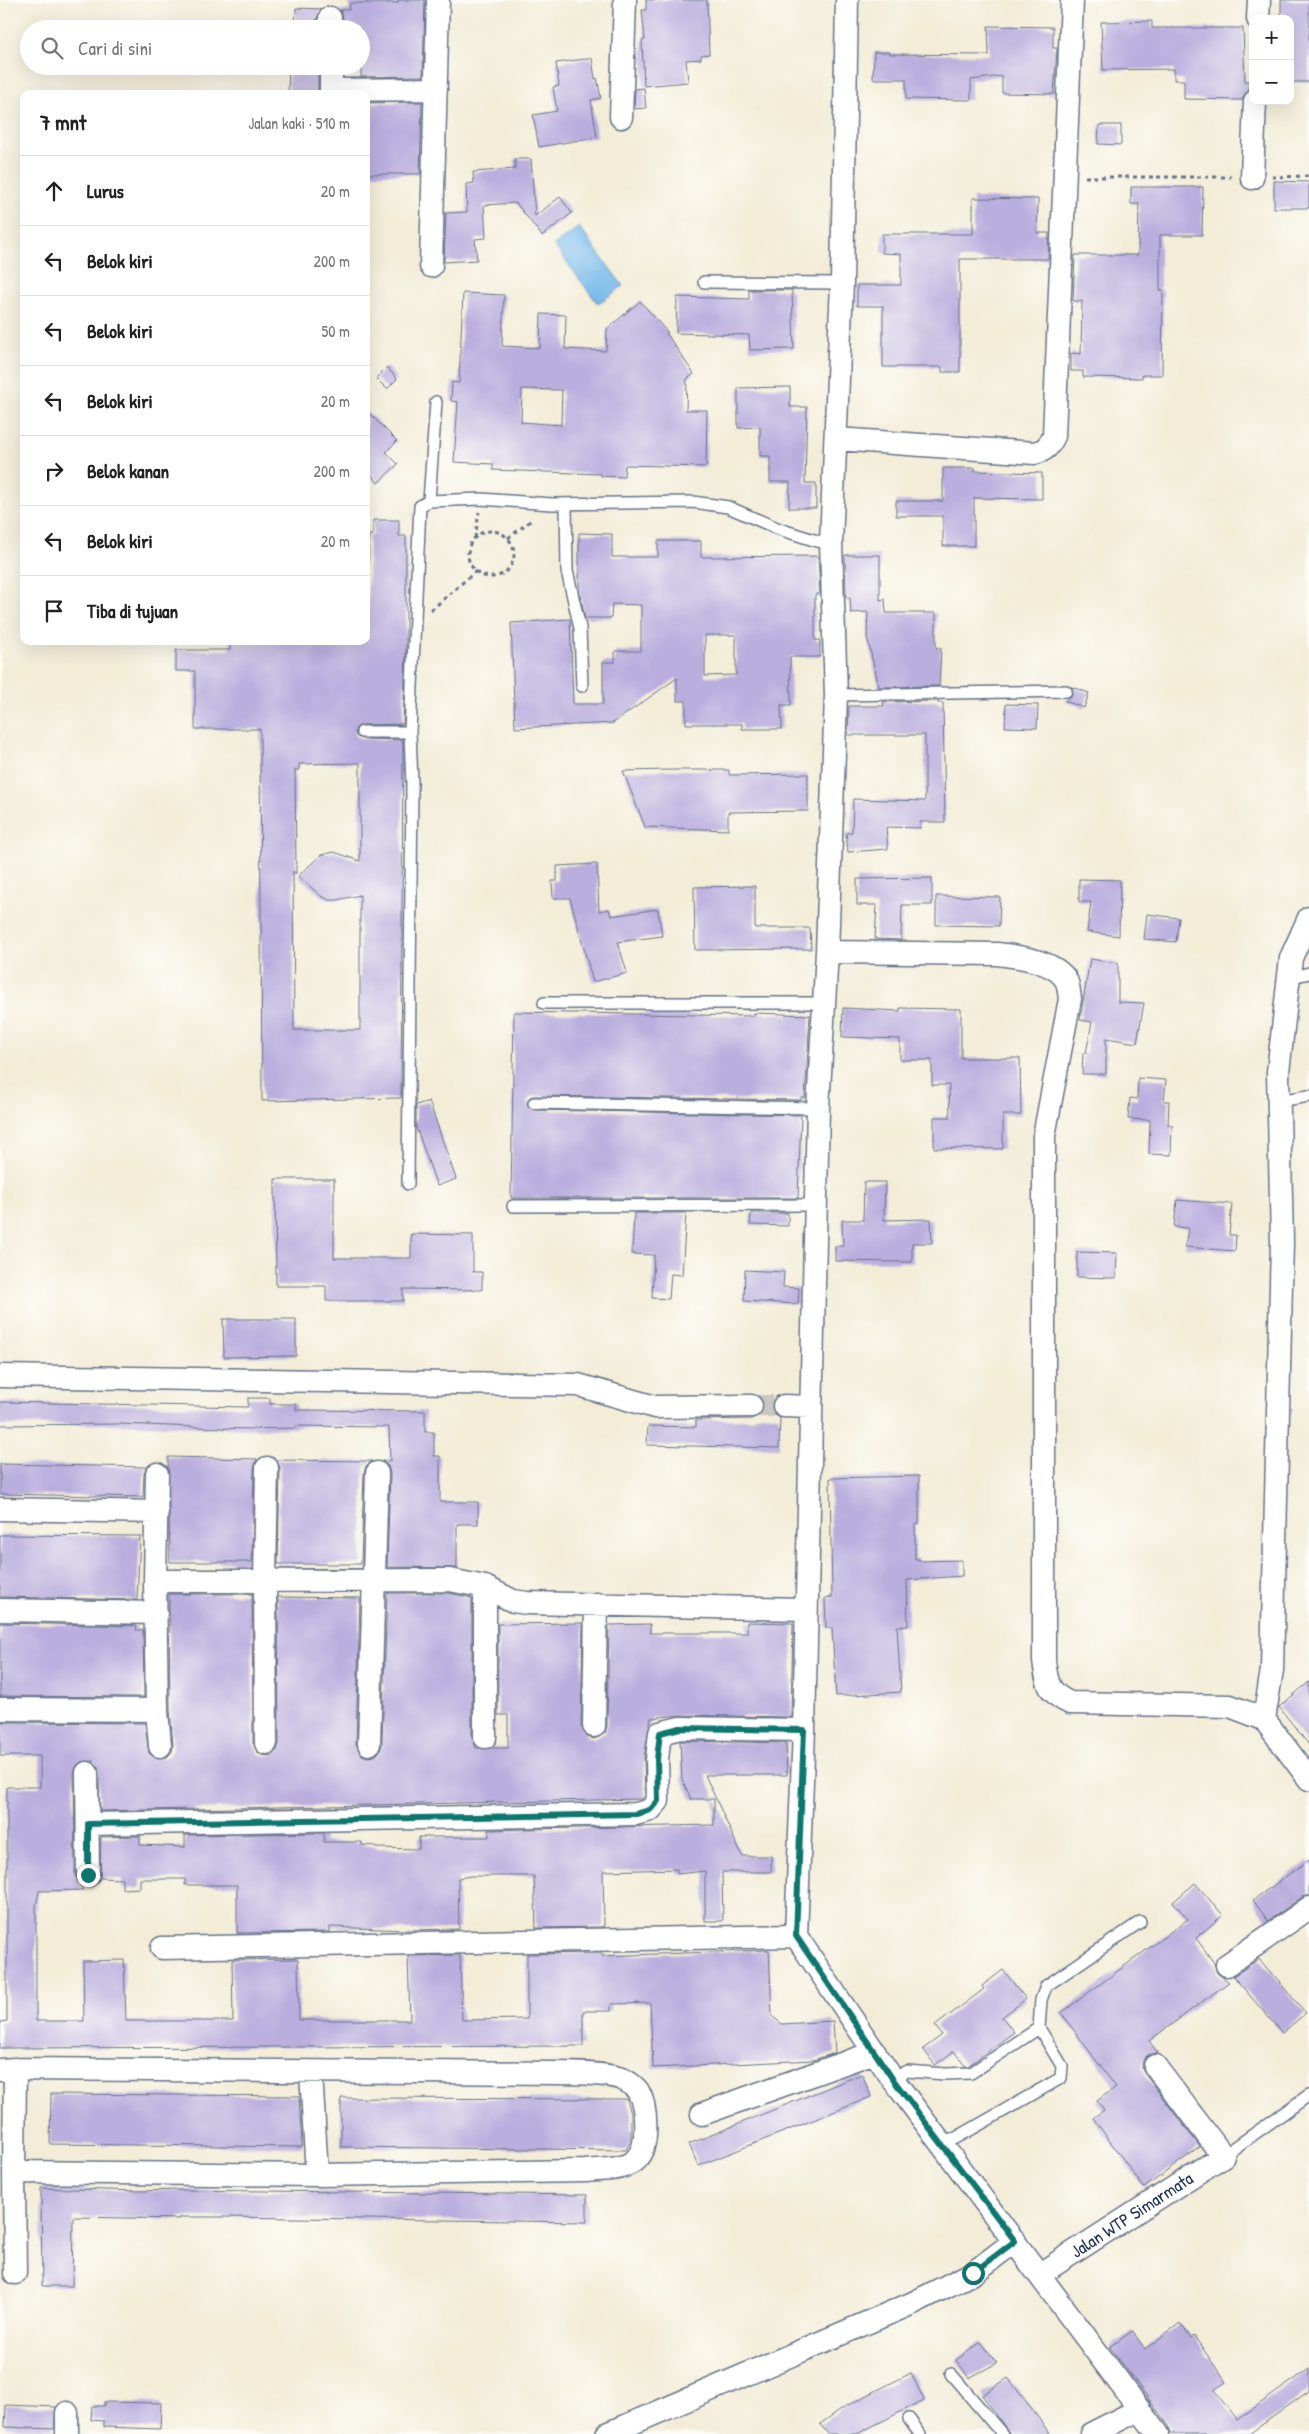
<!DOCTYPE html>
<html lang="id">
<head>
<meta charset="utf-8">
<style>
	body { margin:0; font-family:"Patrick Hand",sans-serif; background:#f2f2f2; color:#222 }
	.controls { position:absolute; right:15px; top:15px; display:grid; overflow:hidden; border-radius:10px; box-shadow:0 5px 20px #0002 }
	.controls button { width:45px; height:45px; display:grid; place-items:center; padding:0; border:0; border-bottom:1px solid #e0e0e0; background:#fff; color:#222; font:25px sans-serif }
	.stop { position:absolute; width:15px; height:15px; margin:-11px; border:4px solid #0f766e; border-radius:50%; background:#fff }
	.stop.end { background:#0f766e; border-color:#fff; box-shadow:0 1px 5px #0008 }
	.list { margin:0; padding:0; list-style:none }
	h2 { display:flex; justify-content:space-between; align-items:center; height:65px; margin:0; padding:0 20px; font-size:21px }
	h2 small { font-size:16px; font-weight:400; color:#767676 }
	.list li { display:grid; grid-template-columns:32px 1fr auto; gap:15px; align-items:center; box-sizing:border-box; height:70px; padding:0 20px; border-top:1px solid #e0e0e0 }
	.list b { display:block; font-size:19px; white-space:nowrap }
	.list em { font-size:16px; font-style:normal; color:#767676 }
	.icon { flex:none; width:28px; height:28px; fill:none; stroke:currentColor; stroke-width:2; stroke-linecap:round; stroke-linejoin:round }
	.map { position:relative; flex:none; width:1309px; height:2434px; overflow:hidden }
	.search { position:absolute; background:#fff; box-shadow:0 5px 20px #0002; left:20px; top:20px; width:350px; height:55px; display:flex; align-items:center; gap:12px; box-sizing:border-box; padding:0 18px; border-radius:28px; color:#767676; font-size:19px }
	.panel { position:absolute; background:#fff; box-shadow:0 5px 20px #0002; left:20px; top:90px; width:350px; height:555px; border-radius:10px }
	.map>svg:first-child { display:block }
	.water { fill:#76baec; stroke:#4874a5 }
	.building { fill:#baaede; fill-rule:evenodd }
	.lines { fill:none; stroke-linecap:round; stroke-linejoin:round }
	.street-tunnel { stroke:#c8c7c0; stroke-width:22; stroke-dasharray:22 11; stroke-linecap:butt }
	.lane-casing { stroke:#677289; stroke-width:14 }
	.street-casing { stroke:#677289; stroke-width:25 }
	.path { stroke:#677289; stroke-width:3; stroke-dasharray:4 4; stroke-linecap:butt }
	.lane { stroke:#fff; stroke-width:11 }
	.street { stroke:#fff; stroke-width:22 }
	.route { stroke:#0f766e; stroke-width:6 }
	.labels { text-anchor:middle; stroke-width:4; stroke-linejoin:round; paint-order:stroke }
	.street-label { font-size:18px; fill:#1b2f5e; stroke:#fdfcf7 }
</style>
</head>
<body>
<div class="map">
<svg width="1309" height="2434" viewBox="0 0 1309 2434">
	<rect width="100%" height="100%" fill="#fdfcf7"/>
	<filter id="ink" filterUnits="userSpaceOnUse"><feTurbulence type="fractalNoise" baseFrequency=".02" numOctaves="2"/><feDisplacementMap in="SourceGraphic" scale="10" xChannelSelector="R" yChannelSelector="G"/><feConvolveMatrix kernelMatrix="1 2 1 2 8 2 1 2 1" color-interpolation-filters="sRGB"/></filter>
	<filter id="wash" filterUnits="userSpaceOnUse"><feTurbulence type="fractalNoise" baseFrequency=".0096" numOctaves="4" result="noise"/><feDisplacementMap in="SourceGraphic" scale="20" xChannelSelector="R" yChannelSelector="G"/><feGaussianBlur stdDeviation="1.12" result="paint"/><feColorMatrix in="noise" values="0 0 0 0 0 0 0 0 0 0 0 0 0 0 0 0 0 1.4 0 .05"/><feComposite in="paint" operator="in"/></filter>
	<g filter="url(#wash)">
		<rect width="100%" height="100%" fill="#f3edd8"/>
		<path class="water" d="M579,227l44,59 -25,18 -44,-59z"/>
		<g id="blocks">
			<path class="building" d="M398,0h27l-2,76 -62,1v-48h-18v-11l-3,-8h9l1,-7h48z
				M646,0h61l2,54 -8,1v4l-15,1 2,22 -44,4 -2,-46h3l-3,-30h4z
				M1281,0h28v82h-19v-63h-9z
				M296,8l25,1 -4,9v11h-22z
				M1152,21v7h91l2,53h4v8l-7,11 -58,-1v-19h-10v-11l-71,1 -2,-48z
				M988,26l65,1v21h4l-3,46 -52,-1v-17l-31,4v20l-65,-1v-20h-33l1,-27h16v2l99,1z
				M592,58l3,21 2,-1 4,20 -10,2 6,37 -58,10 -6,-32 24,-4 -4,-24 6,-1 -3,-23z
				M289,66h29v28h-30z
				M644,88l2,20 -12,1 1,-20z
				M422,102l-2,72h-54v-71z
				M1099,125h22v20l-23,-1z
				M515,159h16l4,57 25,-19 12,16 -30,23 -26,-33 -32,2 2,33 -11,1 2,21 -33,2 2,-49 21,-1 -1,-28 8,-1 -1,-11 42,-3z
				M1274,181l35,1v26h-35z
				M1131,187h72l-1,48h-42v55h3l-1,85h-20v3l-59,-1v-6h-12v-18l10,1 1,-53h-9l2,-46h63l1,-51h-8z
				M973,198l65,1 -1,34h12l-1,26h-88v113h-18v-5h-59v-61h-26v-21h44v-31l-19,-1v-19h91z
				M749,290h43l2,59 -44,1 -1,-15 -73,-2 1,-36 72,2z
				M463,293l41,2 -2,51 38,2 1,-34 25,1 -1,34 41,2 1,-22 33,-28 28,32h-2l28,41 -7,5 -1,31h21l-1,57 -81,-2 -1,12 -23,-1v-2l-108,-4v-6l-39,-2 4,-60 -7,-1 1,-19 7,1zM522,389l40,1 -1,35 -40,-3z
				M387,367l10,12 -10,10 -11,-11z
				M790,387v20h17l-2,76h11v25h-27l1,-26h-20v-26h-10v-29l-22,1v-40z
				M366,410l31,31 -11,11 12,12 -20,19 -12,-15z
				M943,468h32v3l67,2v26l-68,-1v48h-31v-30h-47v-15h47z
				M373,520h26v16h7v116l-3,72 -41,1 -6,3 -1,4 1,4 6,3 41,1 -2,358 -139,3 -2,-372h-65v-58h-19v-21h54v-9h137l2,-106h4zM360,763v98l-26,-9 -13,3 -23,21 23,20 8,4h8l23,-5v135h-66l-1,-159 3,3 -1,-104h4v-6z
				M579,533l33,1v23h46v-16h43v16l117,-1 2,38h-5v46h5v17h-30l1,48h-10l1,24h-40v-5h-56v-23h-9v-23l-64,45 -98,5 -4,-105 59,-4 3,85h30v-42h12v-11h26v-46l-29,-1 -1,14h-26l-6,-29zM705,635h31v40l-31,1z
				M845,555h35v45l5,-1 1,14h50v35h5l-2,38 -60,1 -12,-50 1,-25 -17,1 -1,-15h-4z
				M1072,687l17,6 -5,15 -19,-7 8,-7z
				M938,701v2h5l2,119h-25v6l-34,-1 2,22 -40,3 -2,-19 6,-1 1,-33 72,2v-66h-77l1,-29h35l-1,-4z
				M1006,704l32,1 -1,23 -32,-1z
				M671,770h58v5l79,-1v37l-80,1v18l-83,-3 -22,-56z
				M597,864l2,47 10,-2 2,7 47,-7 4,27 -44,6 9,31 -34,9 -23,-84h-17l-1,-17h5v-15z
				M932,878v27h-30l-1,35 -26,-1 2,-34h-20v-26z
				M1079,879l41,1 -1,56 -32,-4 4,-30h-12z
				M755,886v42h55l1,21 -116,1 -1,-63z
				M936,896l64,1 -1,29 -63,-1z
				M1147,914l32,4 -3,24 -32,-3z
				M1090,959l28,4v39l26,1 -7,40 -31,-5v36h-24l1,-21h3l6,-31 -12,-2z
				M843,1008l57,3v-3l61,1v49h59l1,57h-18v34l-69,-1v-31h16l-1,-32h-17v-25h-32v-21l-58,-2z
				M514,1012l240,4v-3l56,2 -5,83h-4v2l-267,-4 -4,1 -3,5 1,5 6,3 267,5 -3,83h-287z
				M1138,1078l28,2 -2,21h5l-1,24h4l-1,30 -22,-1 1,-34 -22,-1 2,-21 7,1z
				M429,1101l27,78 -19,7 -21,-59v-22z
				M275,1179h59v79h77v-24l62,1v37h9v18l-79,-1v12h-77v-15h-50z
				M864,1182h21l-1,38 47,-1 1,24h-20v19l-77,-1v-15h8l-1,-26h21z
				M1177,1200l55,4 -3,31h7l-1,16 -50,-4 3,-19 -14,-1z
				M634,1213h52l-4,62 -11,-1 -2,25 -17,-1 2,-43 -22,-1z
				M751,1213h37v13l-38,-1z
				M1077,1252l40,1 -1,25 -39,-1z
				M745,1270l39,2 -1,15 16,1 -1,16 -54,-3z
				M223,1319h73v37l-72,1z
				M248,1398h22v6h26v6l129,1v21h9v24h6v46h38v22h-21v44l-70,-1 3,-94 -2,-7 -6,-5h8l-1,-34 -93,-1v2l-50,1 -126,-5 -120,1v-23l248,5z
				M761,1414l14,1 5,3 -1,30 -132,-3 1,-19 48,1v-7l55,-1z
				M168,1457l89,2 -3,9 -2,94h-82z
				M277,1460l95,1 -6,5 -2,7 -3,91h-83l2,-96z
				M0,1464l146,3 -2,7 -1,23 -143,-3z
				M919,1476v48h-4v35h4v2l43,-1v16l-55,4 1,46h-11l4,66 -65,4 -4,-68h-6l-1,-30 7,-1 -2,-119z
				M0,1535l140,1 -3,64 -137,-3z
				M387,1593h62l23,5v139l4,11h32v-33h-10v-91l85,-1 -2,103 6,11 7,2 11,-6 2,-7 2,-101 41,-1v9h97v-11l46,1 -2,94 -111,-2 -29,3 -7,40 1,38 -4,3 -541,12 -2,-44 -5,-6 -12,1 -5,4 -2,7 1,102 8,15 -44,1 -3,14v116h48l-1,-60 41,-1 2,61h107l-1,-61 66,-1 1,61h111l-2,-64 52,-1 2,65 65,-1v-65l75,-1v3l167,-6 3,66 10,8 51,-3 2,32 -22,7 -160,8 -3,-65 -39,1v7h-28v35l-583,2v-26l7,-1v-234h33v-31h-40v-34l145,1 4,30 6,5 12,-1 5,-5 1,-7 -3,-36 -1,-115h83l1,149 6,11 7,2 6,-1 5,-5 2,-7 -1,-146 82,1 -4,146 6,11 6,2 7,-1 5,-5 2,-7z
				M0,1623l137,3 -1,4h7l1,67 -144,-1z
				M1309,1682v63l-30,-38z
				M680,1741l106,2 1,32h-82l37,81h29v16h-49l1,49h-18v-50l-28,3v-5l-74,2 1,55 -3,1 -65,1 -2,-52h-63l-13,2 1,51 -52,1 -77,-3v5l-93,1v-48h-52v-6h-45v9l-18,1v-10l-22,-1 1,-41 39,-1v9l45,2v-12l139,-2v9h38v3l14,1v2l43,1v-12h70v-7l225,-5v-26h-23l-9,-20z
				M1309,1860v35l-7,2 -34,24 -15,-21z
				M1195,1883l28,32 -27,23 18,25 3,10 12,9 -80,59 9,12 -10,2 -5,5 -1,7 2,6 56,74 -56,41 -51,-70 11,-8 -7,-9 19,-14 -55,-74 127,-94 -15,-17z
				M1259,1959l47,54 -24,20 -49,-57z
				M1003,1970l23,29 -24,18 12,15 -46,34h-3l-11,-15 -19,14 -12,-16 19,-14 -7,-9 49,-37 -2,-3z
				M862,2074l9,23 -173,69 -9,-22z
				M51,2094l248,2 3,51 -252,-3z
				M341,2098l286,1 4,15v26l-5,10 -285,-3z
				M41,2188l98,3 43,-1 405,5v27l-366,-5h-41v2l-107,-2 -1,69h-30z
				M1180,2323l11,15 3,-2 32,46 -12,8 23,30 72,-51v22l-60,43h-78l-2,-8 -59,-79 22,-16 13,18z
				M981,2342l16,21 -28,15 -13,-18z
				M911,2373l13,27 -67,34h-29l-8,-10 24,-17z
				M1008,2378l24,31 18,25h-40l-28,-39z
				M104,2402l57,1 -1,26 -56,-2v-6l-13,-1 1,-14h12z
				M6,2405l50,2 -2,22 -49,-2z"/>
		</g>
	</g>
	<g filter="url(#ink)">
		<use href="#blocks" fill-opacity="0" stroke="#677289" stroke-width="1"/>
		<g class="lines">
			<path class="street-tunnel" d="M751,1406h33"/>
			<defs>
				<path id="lane" d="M704,282l138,1
					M429,501l7,-99
					M566,504l1,67 13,57 2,58
					M836,695l230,-4
					M362,732h48
					M1288,978l21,-5
					M544,1003h279
					M1279,1101l30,-5
					M534,1103l284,5
					M408,1184l4,-400 -2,-52 10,-226 9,-5 52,-2 71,5 141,-2 35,5 51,22 38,12 14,2
					M513,1206l303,-1
					M892,2078l15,-7 38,3 26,-1 68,-45 2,-28 5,-14 94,-64
					M942,2144l14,-6 105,-60 1,-12 -23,-38
					M1223,2156l86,-61
					M951,2374l51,60
					M909,2419l11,15"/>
				<path id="street" d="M847,0l-5,283 -11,260 5,152 -9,257 -9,156 -14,622 -8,206 96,142 266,356
					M330,18v11
					M1258,19l1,-19
					M331,66v28
					M331,90l105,-1
					M621,117l4,-117
					M1252,178l3,-77
					M431,266l7,-266
					M837,439l198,14c11,-3 14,-7 19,-17l18,-436
					M827,952l170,2c19,2 58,7 69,26 3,5 3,14 4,19l-26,137v525c3,22 4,32 26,42l160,3 34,13 45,60
					M0,1376l578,9 77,22 96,-1
					M784,1406l26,1
					M157,1474l-2,107 295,-1 35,7 28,14 14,2 279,6
					M0,1509l157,3
					M155,1581l2,129 3,36
					M485,1587v150
					M0,1610l156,3
					M0,1709l157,1
					M1264,1719l8,-49 10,-429 -4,-169 13,-114 18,-40
					M594,1726l2,-122
					M266,1743l-1,-162 2,-113
					M369,1744l8,-271
					M87,1773l1,102
					M88,1824l548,-10 14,-4 8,-9 -1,-42 3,-26 20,-5 124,2
					M162,1948l634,-12
					M1227,1965l82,-57
					M0,2070l15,-1 539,4c15,0 61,0 72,8 4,2 10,7 12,10 9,15 11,54 -1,67 -11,13 -36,11 -51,13l-269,4 -303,-3 1,-103
					M311,2072l6,103
					M702,2114l173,-62
					M14,2172l1,101
					M1040,2274l183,-118 -68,-90
					M67,2434v-21
					M607,2434l306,-131 60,-30 42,-32
					M1091,2434l49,-25"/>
			</defs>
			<use href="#lane" class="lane-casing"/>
			<use href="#street" class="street-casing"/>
			<path class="path" d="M1085,177h146
				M1272,177l37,-1
				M468 554a23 23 0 1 1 46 0a23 23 0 1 1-46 0Z
				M475,538l4,-26
				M508,538l25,-19
				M431,610l45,-39"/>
			<use href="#lane" class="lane"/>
			<use href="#street" class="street"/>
		</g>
	</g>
	<g class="lines" filter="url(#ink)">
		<path class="route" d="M88,1875v-51l548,-10 14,-4 8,-9 -1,-42 3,-26 20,-5 124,2 -8,206 96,142 123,163 -42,32"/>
	</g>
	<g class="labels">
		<g class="street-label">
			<text transform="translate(1132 2215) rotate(-33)" y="6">Jalan WTP Simarmata</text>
		</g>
	</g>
</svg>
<div class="controls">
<button>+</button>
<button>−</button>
</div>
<div class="stop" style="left:973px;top:2273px"></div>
<div class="stop end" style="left:88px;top:1875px"></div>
<div class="search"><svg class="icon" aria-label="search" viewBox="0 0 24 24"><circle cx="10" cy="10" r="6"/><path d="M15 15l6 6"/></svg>Cari di sini</div>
<section class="panel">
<h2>7 mnt<small>Jalan kaki · 510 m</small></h2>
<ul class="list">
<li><svg class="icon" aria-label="ahead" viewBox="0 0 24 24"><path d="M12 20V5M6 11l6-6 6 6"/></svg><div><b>Lurus</b></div><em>20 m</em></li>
<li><svg class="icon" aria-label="left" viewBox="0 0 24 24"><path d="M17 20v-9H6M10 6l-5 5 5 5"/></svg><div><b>Belok kiri</b></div><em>200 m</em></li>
<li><svg class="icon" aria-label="left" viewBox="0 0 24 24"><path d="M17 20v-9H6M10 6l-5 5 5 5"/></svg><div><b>Belok kiri</b></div><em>50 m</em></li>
<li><svg class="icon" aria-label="left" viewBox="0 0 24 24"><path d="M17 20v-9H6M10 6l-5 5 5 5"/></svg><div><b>Belok kiri</b></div><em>20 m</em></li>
<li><svg class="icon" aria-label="right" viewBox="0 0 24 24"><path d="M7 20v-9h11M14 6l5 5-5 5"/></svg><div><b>Belok kanan</b></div><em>200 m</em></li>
<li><svg class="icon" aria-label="left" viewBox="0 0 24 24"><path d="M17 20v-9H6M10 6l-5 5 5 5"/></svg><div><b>Belok kiri</b></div><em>20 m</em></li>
<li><svg class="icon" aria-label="arrive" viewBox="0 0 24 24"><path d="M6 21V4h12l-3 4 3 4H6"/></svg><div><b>Tiba di tujuan</b></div></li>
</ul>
</section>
</div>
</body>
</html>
